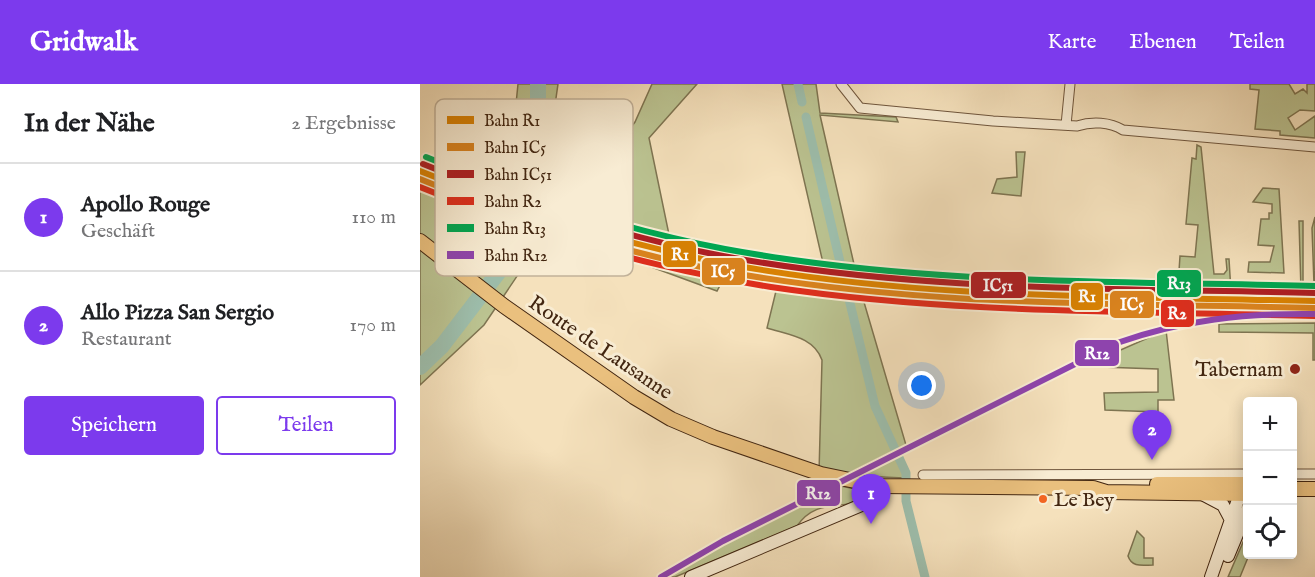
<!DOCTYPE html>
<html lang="de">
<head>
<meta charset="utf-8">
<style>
	body { margin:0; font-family:"IM FELL English",serif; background:#f2f2f2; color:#202124 }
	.controls { position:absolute; right:18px; bottom:18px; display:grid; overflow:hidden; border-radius:6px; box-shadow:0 3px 15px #0003 }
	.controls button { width:54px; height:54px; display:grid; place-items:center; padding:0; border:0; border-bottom:2px solid #e0e0e0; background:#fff; color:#202124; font:30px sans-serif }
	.you { position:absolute; left:502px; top:302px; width:21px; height:21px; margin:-15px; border:4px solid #fff; border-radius:50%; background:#1a73e8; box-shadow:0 0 0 9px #1a73e833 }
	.badge { display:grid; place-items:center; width:39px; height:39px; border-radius:50%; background:#7c3aed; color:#fff; font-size:20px; font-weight:700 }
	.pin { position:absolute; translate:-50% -50px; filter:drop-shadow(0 2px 3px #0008) }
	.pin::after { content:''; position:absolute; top:32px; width:21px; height:18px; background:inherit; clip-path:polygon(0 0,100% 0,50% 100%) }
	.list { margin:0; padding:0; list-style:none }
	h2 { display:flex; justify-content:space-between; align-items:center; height:78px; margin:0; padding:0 24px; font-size:26px }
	h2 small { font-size:20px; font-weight:400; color:#757577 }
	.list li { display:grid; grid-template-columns:39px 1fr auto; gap:18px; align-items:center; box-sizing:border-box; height:108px; padding:0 24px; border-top:2px solid #e0e0e0 }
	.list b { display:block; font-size:22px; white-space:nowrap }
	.list p { margin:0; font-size:20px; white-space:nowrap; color:#757577 }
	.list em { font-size:20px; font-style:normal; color:#757577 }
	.actions { display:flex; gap:12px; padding:18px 24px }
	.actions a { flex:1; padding:14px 0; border:2px solid #7c3aed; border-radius:6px; text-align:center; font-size:21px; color:#7c3aed }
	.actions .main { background:#7c3aed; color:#fff }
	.icon { flex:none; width:33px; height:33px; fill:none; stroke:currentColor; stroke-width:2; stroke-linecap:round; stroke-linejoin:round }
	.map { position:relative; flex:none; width:895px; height:493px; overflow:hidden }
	header { display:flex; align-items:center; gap:36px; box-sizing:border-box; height:84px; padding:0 30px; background:#7c3aed; color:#fff }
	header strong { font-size:28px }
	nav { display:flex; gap:33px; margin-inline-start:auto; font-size:21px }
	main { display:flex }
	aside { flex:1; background:#fff }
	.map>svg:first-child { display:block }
	.green { fill:#bbc391; stroke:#7e7451; stroke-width:1.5 }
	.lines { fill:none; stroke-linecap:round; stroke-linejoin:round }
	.canal { stroke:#9dbeac; stroke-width:9 }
	.river { stroke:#9dbeac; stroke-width:16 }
	.street-casing { stroke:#6f553c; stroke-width:11 }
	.secondary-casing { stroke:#422611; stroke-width:14 }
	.primary-casing { stroke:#422611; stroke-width:16 }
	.street { stroke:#f8ecd3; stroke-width:9 }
	.secondary { stroke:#f8ecd3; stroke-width:12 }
	.primary { stroke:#eac07e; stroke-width:14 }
	.rail-1-casing { stroke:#f8ecd3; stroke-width:10 }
	.rail-2-casing { stroke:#f8ecd3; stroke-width:10 }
	.rail-3-casing { stroke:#f8ecd3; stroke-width:10 }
	.rail-4-casing { stroke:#f8ecd3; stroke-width:10 }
	.rail-5-casing { stroke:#f8ecd3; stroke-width:10 }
	.rail-6-casing { stroke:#f8ecd3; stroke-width:10 }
	.rail-1 { stroke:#d88103; stroke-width:6 }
	.rail-2 { stroke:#d8821e; stroke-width:6 }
	.rail-3 { stroke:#ad1f23; stroke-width:6 }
	.rail-4 { stroke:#dd2e1d; stroke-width:6 }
	.rail-5 { stroke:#00a651; stroke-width:6 }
	.rail-6 { stroke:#8e44ad; stroke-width:6 }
	.poi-dot { fill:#8f2418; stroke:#f8ecd3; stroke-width:2 }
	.bus-dot { fill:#f26522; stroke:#f8ecd3; stroke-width:2 }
	.labels { text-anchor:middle; stroke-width:6; stroke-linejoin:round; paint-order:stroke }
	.bus-label { font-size:20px; fill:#422611; stroke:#f8ecd3; text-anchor:start }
	.street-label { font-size:21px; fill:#422611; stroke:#f8ecd3 }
	.poi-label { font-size:21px; fill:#422611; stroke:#f8ecd3; text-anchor:end }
	.key { fill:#f8ecd3; stroke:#c1b199; stroke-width:1.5 }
	.key-label { font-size:16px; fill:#422611 }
	.line-badge { stroke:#f8ecd3; stroke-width:2 }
	.badge-label { font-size:16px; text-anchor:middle; font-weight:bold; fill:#fff }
</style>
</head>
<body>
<header>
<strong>Gridwalk</strong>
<nav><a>Karte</a><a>Ebenen</a><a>Teilen</a></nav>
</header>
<main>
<aside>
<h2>In der Nähe<small>2 Ergebnisse</small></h2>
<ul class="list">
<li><span class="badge">1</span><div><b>Apollo Rouge</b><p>Geschäft</p></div><em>110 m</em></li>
<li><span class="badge">2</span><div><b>Allo Pizza San Sergio</b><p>Restaurant</p></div><em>170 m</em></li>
</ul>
<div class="actions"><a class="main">Speichern</a><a>Teilen</a></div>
</aside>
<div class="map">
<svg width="895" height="493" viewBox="0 0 895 493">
	<rect width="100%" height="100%" fill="#f5e1bc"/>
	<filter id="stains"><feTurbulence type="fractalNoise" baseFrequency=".00333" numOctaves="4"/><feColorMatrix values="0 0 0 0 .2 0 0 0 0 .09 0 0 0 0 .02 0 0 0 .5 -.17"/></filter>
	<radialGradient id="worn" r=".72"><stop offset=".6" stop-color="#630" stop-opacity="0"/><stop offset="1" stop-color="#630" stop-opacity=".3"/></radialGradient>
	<path class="green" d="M98,0h40l-4,28v75l6,10 13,6 62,-81 17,-38h45l-48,54 23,111 -130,-35 -3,12c106,33 212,56 322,66l45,153 -68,34 -19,-6 3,-113c-8,-23 -33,-25 -55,-32l10,-41 -53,-9 -7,13 -71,-26 -108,-32 -6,21 -48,71 -64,60v-200l59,27 42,14 7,-18 -2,-9 -9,-3 -4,-62z
		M362,0h34l4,29 76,4 2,5 -78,-7 36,158 152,7h4l-3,-6h6v6l163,6 2,-30 15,1 3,-32 -12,-1 6,-66 4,1 1,-14 4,2 13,127h10l3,-4 -1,-11h3l2,33 -223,-6 -182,-10z
		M830,0h39l6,10 8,-5 4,4v-9h8v27l-15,-1 -12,8 7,12 20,-14v22l-35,-3v-4l-25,-2 4,-39 -9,-1z
		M596,68h9l-4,44 -29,-3 5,-14 20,-2z
		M843,104l16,1 5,84 -36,-1 1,-10h21l4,-16 -16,-1 3,-26h8v-6h3v-9l-19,-2z
		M895,133v74h-14l-2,-70h4v62l11,1 -2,-56z
		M895,239v37h-2v-27l-94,-1v-8z
		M746,246l8,70h-16v12l-53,-2 -1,-17 54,-1v-23l-57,-2 -1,-8z
		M475,373l8,14 1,7 -43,-2z
		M421,402l19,4 2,4c-13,21 -43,0 -65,32l-122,51h-9l25,-16z
		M717,447l7,7v20h9v7c-10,0 -21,3 -25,-9z
		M827,449l2,22 -9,22h-12z"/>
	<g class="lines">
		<path class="canal" d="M378,0l4,18
			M386,33l38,162
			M427,207l28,115 31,67v28l19,76"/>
		<path class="river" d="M0,283l22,-21 88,-115 9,-46 -5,-33 4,-31v-37"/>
		<defs>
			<path id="street" d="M421,0l19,24 133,13 84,5c15,-5 33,-4 46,4l192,17
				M646,41l4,-41
				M872,390h23
				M503,391l325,-1"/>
			<path id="secondary" d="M784,411l19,10 9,17
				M808,472l20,-48
				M271,493l180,-76 8,-15
				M791,493l29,-83"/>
			<path id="primary" d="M0,157l84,65 130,91 37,22 42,18 108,37 58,12 214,2 13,4 142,2
				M737,400h91
				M872,405h23"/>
		</defs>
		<use href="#street" class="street-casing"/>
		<use href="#secondary" class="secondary-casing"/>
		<use href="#primary" class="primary-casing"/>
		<use href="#street" class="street"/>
		<use href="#secondary" class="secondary"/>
		<use href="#primary" class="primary"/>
		<defs>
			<path id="rail-1" d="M0,87c98,40 198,72 302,92 195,37 395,33 593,38"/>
			<path id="rail-2" d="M0,95c97,40 198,73 302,92 195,36 395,32 593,37"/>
			<path id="rail-3" d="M3,80c97,40 197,72 300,92 195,36 395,32 592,37"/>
			<path id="rail-4" d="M0,103c113,47 230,81 351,100 180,27 362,24 544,29"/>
			<path id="rail-5" d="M6,73c97,40 196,72 299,92 195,36 393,32 590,37"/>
			<path id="rail-6" d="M241,493l62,-36 394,-198c65,-23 129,-30 198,-29"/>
		</defs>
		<use href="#rail-1" class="rail-1-casing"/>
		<use href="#rail-2" class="rail-2-casing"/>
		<use href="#rail-3" class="rail-3-casing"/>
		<use href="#rail-4" class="rail-4-casing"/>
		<use href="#rail-5" class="rail-5-casing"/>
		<use href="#rail-6" class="rail-6-casing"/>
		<use href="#rail-1" class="rail-1"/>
		<use href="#rail-2" class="rail-2"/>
		<use href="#rail-3" class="rail-3"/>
		<use href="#rail-4" class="rail-4"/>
		<use href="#rail-5" class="rail-5"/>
		<use href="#rail-6" class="rail-6"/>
	</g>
	<circle class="poi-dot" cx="875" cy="285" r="6"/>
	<circle class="bus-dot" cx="623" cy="415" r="5"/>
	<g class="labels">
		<g class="bus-label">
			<text x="634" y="422">Le Bey</text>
		</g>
		<g class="street-label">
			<text transform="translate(181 263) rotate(34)" y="7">Route de Lausanne</text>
		</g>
		<g class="poi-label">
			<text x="863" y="292">Tabernam</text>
		</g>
	</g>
	<rect x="15" y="15" width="198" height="177" rx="9" class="key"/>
	<rect x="27" y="32" width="27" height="8" fill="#d88103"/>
	<rect x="27" y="59" width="27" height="8" fill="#d8821e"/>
	<rect x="27" y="86" width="27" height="8" fill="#ad1f23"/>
	<rect x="27" y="113" width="27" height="8" fill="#dd2e1d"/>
	<rect x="27" y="140" width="27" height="8" fill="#00a651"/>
	<rect x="27" y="167" width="27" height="8" fill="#8e44ad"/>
	<g class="key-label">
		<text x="64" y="42">Bahn R1</text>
		<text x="64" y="69">Bahn IC5</text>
		<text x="64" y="96">Bahn IC51</text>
		<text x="64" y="123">Bahn R2</text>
		<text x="64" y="150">Bahn R13</text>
		<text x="64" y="177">Bahn R12</text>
	</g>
	<g class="line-badge">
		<rect x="242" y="156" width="35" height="28" rx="6" fill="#d88103"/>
		<rect x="281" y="173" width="45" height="29" rx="6" fill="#d8821e"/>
		<rect x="736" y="185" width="46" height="29" rx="6" fill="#00a651"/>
		<rect x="550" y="187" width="57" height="28" rx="6" fill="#ad1f23"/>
		<rect x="650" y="198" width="34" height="29" rx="6" fill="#d88103"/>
		<rect x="689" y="206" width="46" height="29" rx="6" fill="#d8821e"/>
		<rect x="740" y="215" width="35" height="29" rx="6" fill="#dd2e1d"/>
		<rect x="654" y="255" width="46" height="28" rx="6" fill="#8e44ad"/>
		<rect x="376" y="395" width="45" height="28" rx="6" fill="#8e44ad"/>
	</g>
	<g class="badge-label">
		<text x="260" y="176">R1</text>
		<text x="303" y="193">IC5</text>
		<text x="759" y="205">R13</text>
		<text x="578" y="207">IC51</text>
		<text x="667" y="218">R1</text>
		<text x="712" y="226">IC5</text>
		<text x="757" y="235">R2</text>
		<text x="677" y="275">R12</text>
		<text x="398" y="415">R12</text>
	</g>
	<rect width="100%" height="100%" filter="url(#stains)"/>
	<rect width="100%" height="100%" fill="url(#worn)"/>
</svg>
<div class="controls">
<button>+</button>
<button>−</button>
<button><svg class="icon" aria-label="locate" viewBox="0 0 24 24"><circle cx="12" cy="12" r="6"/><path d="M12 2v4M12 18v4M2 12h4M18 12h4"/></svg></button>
</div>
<div class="you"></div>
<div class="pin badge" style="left:451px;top:440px">1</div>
<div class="pin badge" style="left:732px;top:376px">2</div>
</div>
</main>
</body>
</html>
